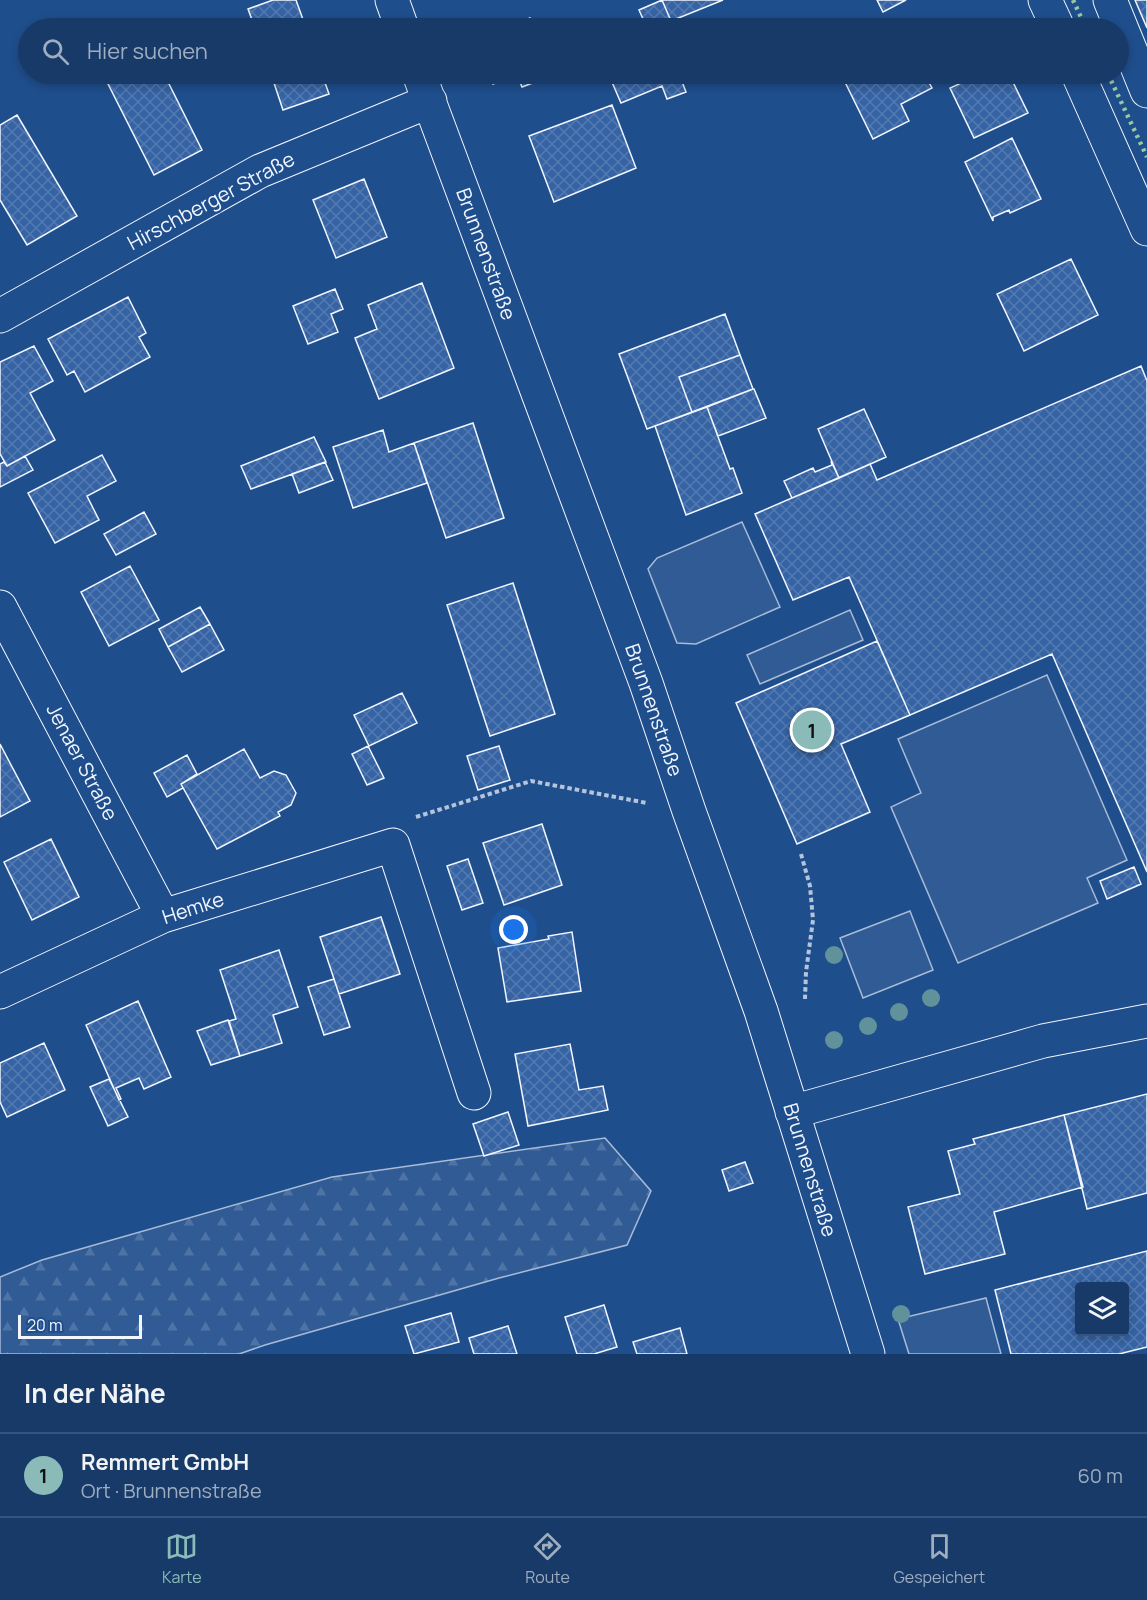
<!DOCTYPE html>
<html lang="de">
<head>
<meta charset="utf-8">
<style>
	body { margin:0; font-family:Manrope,sans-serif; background:#20416f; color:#f1f3f6 }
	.controls { position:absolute; right:18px; bottom:18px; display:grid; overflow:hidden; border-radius:6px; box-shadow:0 3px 9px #0003 }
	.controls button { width:54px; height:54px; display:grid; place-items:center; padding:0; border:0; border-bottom:2px solid #36547d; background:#173a69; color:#f1f3f6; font:30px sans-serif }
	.scale { position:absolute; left:18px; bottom:15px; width:124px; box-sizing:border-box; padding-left:6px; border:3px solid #f2f6ff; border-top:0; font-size:16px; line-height:21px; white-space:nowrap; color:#f2f6ff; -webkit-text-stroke:4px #1f4e8c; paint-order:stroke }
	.you { position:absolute; left:514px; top:930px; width:21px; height:21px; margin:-15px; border:4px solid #fff; border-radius:50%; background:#1a73e8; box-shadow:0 0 0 9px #1a73e833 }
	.badge { display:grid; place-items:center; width:39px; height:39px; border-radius:50%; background:#8bbbb9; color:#111; font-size:20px; font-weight:700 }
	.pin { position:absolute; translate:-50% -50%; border:3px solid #fff; box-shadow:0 2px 6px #0006 }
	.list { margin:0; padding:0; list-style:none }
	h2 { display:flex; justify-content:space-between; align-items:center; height:78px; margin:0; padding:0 24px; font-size:26px }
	h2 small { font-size:20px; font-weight:400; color:#9eadc0 }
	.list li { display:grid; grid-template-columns:39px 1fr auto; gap:18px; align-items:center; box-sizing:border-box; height:84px; padding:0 24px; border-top:2px solid #36547d }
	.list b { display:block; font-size:22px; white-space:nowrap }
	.list p { margin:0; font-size:20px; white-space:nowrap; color:#9eadc0 }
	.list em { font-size:20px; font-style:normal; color:#9eadc0 }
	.icon { flex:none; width:33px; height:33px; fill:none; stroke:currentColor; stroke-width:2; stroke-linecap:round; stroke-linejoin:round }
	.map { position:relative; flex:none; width:1147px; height:1354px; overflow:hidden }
	.search { position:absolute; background:#173a69; box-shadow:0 3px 9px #0003; left:18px; right:18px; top:18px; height:66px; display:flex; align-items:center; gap:15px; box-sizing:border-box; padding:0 21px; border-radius:33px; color:#9eadc0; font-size:22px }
	.sheet { height:162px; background:#173a69 }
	nav { display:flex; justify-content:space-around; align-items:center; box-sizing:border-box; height:84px; border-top:2px solid #36547d; background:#173a69; font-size:16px; color:#9eadc0 }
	nav a { display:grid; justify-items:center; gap:3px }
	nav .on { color:#8bbbb9 }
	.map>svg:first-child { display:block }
	.forest { fill:url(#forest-firs); stroke:#a8bbd7; stroke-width:1.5 }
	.pitch { fill:#305b95; stroke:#a8bbd7; stroke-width:1.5 }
	.building { fill:url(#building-cross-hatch); stroke:#f2f6ff; stroke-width:1.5; fill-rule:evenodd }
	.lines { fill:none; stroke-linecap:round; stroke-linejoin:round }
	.minor-casing { stroke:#f2f6ff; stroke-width:35 }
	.path { stroke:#b3c4dc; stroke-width:4; stroke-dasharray:4.5 3; stroke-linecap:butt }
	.minor { stroke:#1f4e8c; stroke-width:33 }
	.hedge { stroke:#97c8a6; stroke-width:4.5; stroke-dasharray:3 4.5; stroke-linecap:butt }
	.tree { fill:#61919a }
	.labels { text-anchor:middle; stroke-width:4.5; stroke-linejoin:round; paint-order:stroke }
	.street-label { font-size:20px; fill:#f2f6ff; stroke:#1f4e8c }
</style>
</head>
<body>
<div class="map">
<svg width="1147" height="1354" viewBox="0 0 1147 1354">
	<defs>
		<pattern id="forest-firs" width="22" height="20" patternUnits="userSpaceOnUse" patternTransform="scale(1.5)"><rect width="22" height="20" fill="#305b95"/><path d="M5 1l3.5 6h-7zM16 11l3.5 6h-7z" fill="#4e73a5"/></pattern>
		<pattern id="building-cross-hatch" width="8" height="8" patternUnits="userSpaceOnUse" patternTransform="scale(1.5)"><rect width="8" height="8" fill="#3563a3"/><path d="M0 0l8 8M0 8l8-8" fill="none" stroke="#537ab1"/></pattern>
	</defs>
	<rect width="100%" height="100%" fill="#1f4e8c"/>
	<path class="forest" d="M605,1138l46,53 -24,54 -128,33 -234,67 -26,9h-239v-77l42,-17 290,-83z"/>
	<path class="pitch" d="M742,522l38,85 -84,37 -19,-1 -29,-74 9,-11z
		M850,610l13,30 -103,44 -13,-29z
		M1047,675l80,185 -40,18 11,25 -140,60 -67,-156 30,-14 -23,-54z
		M910,911l23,59 -70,28 -23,-60z
		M986,1298l15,56h-92l-11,-35z"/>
	<path class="building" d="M273,0h23l10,28h-51l-7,-19z
		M662,0h61l-52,21z
		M662,0l9,21h2l3,7h-29l-8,-18z
		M877,0h29l-23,12z
		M1135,0h12v28z
		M530,18l4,10h-29z
		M103,74h61l38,76 -48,25z
		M271,74h51l7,20 -46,16z
		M489,74h47l2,7 -16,6 -5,-12 -24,9z
		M628,74h51l7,18 -19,7 -5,-13 -41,17 -10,-23z
		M841,74h83l8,14 -31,16 8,17 -36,18z
		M981,74h28l19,39 -54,25 -24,-50z
		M612,105l24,63 -82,34 -25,-66z
		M17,115l60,101 -50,29 -27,-45v-75z
		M1012,138l29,61 -31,14 -1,-3 -16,7v4l-28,-59z
		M364,179l23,58 -51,21 -23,-58z
		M1071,259l27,56 -74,36 -27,-57z
		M422,283l32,85 -75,31 -24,-61 22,-9 -9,-24z
		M335,289l8,20 -12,5 7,18 -30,12 -15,-38z
		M128,297l18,36 -7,4 11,20 -65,35 -11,-21 -7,4 -19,-36z
		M725,314l15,41 -61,22 13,35 -45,17 -28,-75z
		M34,346l19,35 -23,12 25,47 -48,26 -7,-12v-92z
		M740,355l13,34 -61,23 -13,-35z
		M1141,366l6,15v491l-95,-218 -142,61 -61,-138 -56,23 -38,-86 115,-50 7,16z
		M753,389h1l12,29 -48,18 -11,-29z
		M707,407l23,62 3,-1 9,25 -56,22 -31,-89z
		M864,409l22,48 -47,21 -21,-49z
		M473,423l31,95 -58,20 -32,-95z
		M383,430l6,22 25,-9 13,40 -74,25 -20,-61z
		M314,437l12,25 -75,27 -10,-23z
		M102,455l14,26 -29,15 12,24 -44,23 -27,-50z
		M25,456l8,14 -33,17v-23l4,-2 3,4z
		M831,461l8,17 -47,20 -8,-17 29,-13 2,4 17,-7z
		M325,462l8,18 -34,13 -7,-19z
		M144,512l12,22 -40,21 -12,-21z
		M130,566l29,54 -50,26 -28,-54z
		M513,583l42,131 -65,22 -43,-131z
		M200,607l10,17 -42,23 -9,-18z
		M210,624l14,26 -42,22 -14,-25z
		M877,641l33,74 -69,29 29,68 -73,32 -61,-141z
		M402,693l15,30 -48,23 -15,-31z
		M0,744l30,57 -30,16z
		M368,746l16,32 -17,7 -15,-31z
		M499,746l11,34 -32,10 -11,-34z
		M244,749l16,29 14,-7 12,4 10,18 -5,12 -13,7 2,4 -63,33 -36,-65z
		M187,755l10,19 -16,10 2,4 -16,9 -13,-24z
		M542,824l20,61 -58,20 -21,-62z
		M51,839l28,58 -47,23 -28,-58z
		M468,859l15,44 -21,7 -15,-44z
		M1134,867l7,17 -34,15 -7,-18z
		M381,917l19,57 -61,20 -19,-57z
		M572,932l9,59 -74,11 -9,-54 51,-9 -1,-3z
		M279,950l19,57 -25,8 9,28 -42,13 -11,-35 7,-2 -16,-49z
		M334,979l16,48 -26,8 -16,-48z
		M138,1001l33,76 -27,12 -5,-11 -23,10 5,11 -2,1 -33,-75z
		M228,1020l12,36 -29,9 -14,-34z
		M44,1043l21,47 -58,27 -7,-15v-39z
		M570,1044l9,46 24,-4 5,24 -80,16 -13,-72z
		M109,1079l19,38 -20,9 -18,-39z
		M1147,1094v99l-60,16 -23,-94z
		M508,1112l11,33 -35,11 -11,-32z
		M1064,1115l19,72 -89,25 11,42 -80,20 -17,-67 52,-13 -12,-43 27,-7 -2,-5z
		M745,1162l8,21 -24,8 -7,-21z
		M1147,1251v96l-28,7h-108l-16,-64zM1080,1286h44v46h-44z
		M604,1305l13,42 -23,7h-17l-12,-37z
		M451,1313l8,29 -45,12 -9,-28z
		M508,1326l9,28h-43l-5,-16z
		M680,1328l7,26h-50l-4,-12z"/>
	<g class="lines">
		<defs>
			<path id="minor" d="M392,0l10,28
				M1045,0l13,28
				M1110,0l37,91
				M419,74l227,609 43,128 72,200 107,343
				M1078,74l69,155
				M0,316l260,-145 170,-70
				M0,607l163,309
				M0,992l163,-76 230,-71 81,248
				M792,1112l251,-71 104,-20"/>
		</defs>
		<use href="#minor" class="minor-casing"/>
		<path class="path" d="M416,817l115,-36 116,22
			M801,854l9,32 3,34 -7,52 -1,27"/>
		<use href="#minor" class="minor"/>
		<path class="hedge" d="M1073,0l13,28
			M1108,74l39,83"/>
	</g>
	<g class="tree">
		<circle cx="834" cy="955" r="9"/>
		<circle cx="931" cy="998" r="9"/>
		<circle cx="899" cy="1012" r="9"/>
		<circle cx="868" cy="1026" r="9"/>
		<circle cx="834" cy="1040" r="9"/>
		<circle cx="901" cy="1314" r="9"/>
	</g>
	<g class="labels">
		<g class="street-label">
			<text transform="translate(211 201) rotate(-28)" y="7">Hirschberger Straße</text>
			<text transform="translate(486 254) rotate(70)" y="7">Brunnenstraße</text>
			<text transform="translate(654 710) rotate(71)" y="7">Brunnenstraße</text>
			<text transform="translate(82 762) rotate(62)" y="7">Jenaer Straße</text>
			<text transform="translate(193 908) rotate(-18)" y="7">Hemke</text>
			<text transform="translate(810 1170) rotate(73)" y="7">Brunnenstraße</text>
		</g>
	</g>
</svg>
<div class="controls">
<button><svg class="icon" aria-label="layers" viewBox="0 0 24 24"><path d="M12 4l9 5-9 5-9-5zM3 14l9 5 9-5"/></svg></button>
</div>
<div class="scale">20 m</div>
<div class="you"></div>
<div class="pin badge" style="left:812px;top:730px">1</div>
<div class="search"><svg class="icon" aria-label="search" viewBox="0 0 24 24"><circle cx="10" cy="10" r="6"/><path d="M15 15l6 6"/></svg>Hier suchen</div>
</div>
<section class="sheet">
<h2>In der Nähe<small></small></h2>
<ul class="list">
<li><span class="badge">1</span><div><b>Remmert GmbH</b><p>Ort · Brunnenstraße</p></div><em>60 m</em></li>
</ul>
</section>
<nav>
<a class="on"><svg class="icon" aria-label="map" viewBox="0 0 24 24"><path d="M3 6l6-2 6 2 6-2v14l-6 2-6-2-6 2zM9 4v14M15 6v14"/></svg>Karte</a>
<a><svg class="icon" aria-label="directions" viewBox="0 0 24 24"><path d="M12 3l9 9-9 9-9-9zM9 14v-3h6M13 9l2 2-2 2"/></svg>Route</a>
<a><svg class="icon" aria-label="saved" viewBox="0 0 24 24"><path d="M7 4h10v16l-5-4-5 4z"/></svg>Gespeichert</a>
</nav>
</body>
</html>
